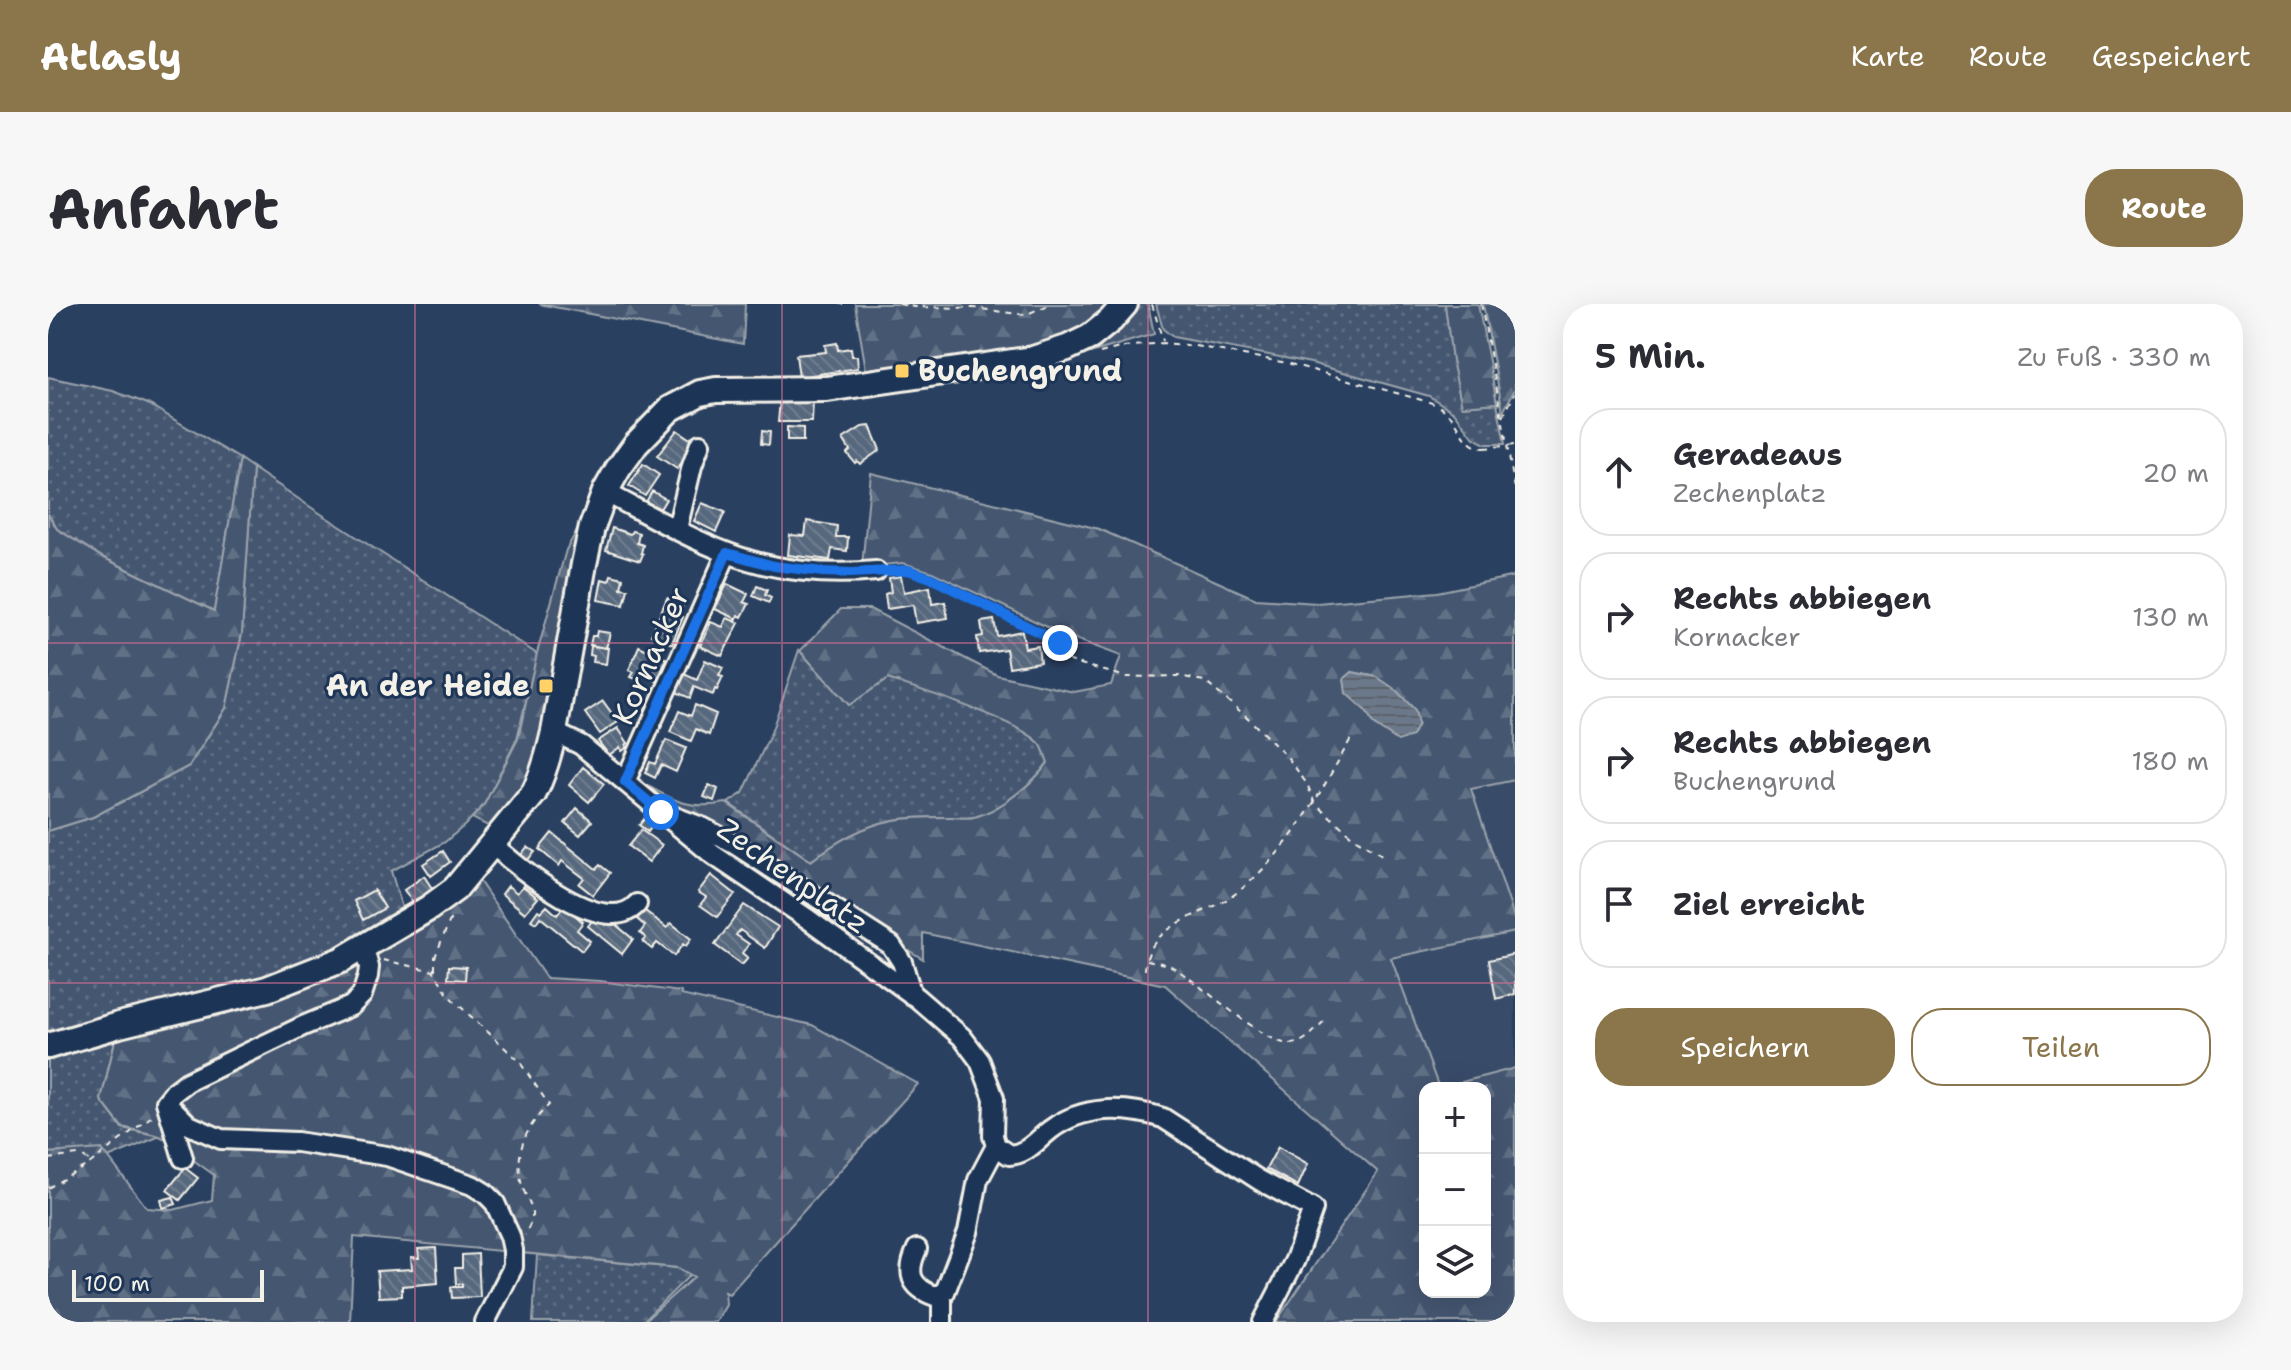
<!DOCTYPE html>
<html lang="de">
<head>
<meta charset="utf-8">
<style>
	body { margin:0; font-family:"Shantell Sans",sans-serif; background:#f7f7f7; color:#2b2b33 }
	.controls { position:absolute; right:24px; bottom:24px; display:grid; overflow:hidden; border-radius:16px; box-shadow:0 8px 32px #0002 }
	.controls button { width:72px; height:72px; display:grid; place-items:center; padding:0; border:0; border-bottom:2px solid #e1e1e2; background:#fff; color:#2b2b33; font:40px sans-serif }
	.scale { position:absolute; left:24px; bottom:20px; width:192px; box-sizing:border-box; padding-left:8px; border:4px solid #f4f1e8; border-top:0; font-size:22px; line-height:28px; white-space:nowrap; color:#f4f1e8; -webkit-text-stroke:6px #1d3557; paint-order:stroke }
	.stop { position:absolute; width:24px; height:24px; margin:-18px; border:6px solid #1a73e8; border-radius:50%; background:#fff }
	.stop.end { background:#1a73e8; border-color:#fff; box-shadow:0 2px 8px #0008 }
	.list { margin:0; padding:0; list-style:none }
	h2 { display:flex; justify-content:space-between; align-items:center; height:104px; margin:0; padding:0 32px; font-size:34px }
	h2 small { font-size:26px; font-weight:400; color:#7c7c81 }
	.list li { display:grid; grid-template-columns:52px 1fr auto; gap:24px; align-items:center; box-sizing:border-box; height:128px; margin:0 16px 16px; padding:0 16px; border:2px solid #e1e1e2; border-radius:32px }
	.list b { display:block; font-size:30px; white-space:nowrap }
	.list p { margin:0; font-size:26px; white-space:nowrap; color:#7c7c81 }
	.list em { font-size:26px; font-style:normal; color:#7c7c81 }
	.actions { display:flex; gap:16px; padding:24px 32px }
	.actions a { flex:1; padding:18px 0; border:2px solid #8a764a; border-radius:32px; text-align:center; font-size:28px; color:#8a764a }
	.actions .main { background:#8a764a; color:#fff }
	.icon { flex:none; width:44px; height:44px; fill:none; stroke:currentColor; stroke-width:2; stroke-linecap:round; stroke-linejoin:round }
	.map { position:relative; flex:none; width:1467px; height:1018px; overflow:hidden; border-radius:32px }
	header { display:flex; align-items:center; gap:48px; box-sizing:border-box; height:112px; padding:0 40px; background:#8a764a; color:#fff }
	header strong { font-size:38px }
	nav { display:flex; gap:44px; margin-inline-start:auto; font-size:28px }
	.intro { display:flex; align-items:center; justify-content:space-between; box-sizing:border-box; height:192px; padding:0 48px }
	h1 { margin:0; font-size:56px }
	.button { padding:20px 36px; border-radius:32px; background:#8a764a; color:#fff; font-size:28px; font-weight:700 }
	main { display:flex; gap:48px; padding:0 48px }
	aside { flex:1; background:#fff; border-radius:32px; box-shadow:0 8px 32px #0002 }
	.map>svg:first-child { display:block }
	.built { fill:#374c69 }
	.green { fill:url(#green-dots); stroke:#9ca4ac; stroke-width:2 }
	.forest { fill:url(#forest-firs); stroke:#9ca4ac; stroke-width:2; fill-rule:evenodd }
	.water { fill:url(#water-rules); stroke:#a1a8b0; stroke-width:2 }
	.building { fill:url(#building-back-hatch); stroke:#f4f1e8; stroke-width:2 }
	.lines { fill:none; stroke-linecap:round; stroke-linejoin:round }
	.minor-casing { stroke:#f4f1e8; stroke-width:24 }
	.major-casing { stroke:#f4f1e8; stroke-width:30 }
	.path { stroke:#f4f1e8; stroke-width:2; stroke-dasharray:6 6; stroke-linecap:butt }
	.minor { stroke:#1d3557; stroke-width:18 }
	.major { stroke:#1d3557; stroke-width:24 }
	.path-bridge { stroke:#f4f1e8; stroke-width:2; stroke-dasharray:6 6; stroke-linecap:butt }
	.route { stroke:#1a73e8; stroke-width:10 }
	.grid { fill:none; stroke:#d66f93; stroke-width:2; stroke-opacity:0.55 }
	.poi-dot { fill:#ffd166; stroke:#1d3557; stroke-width:3 }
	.labels { text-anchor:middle; stroke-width:6; stroke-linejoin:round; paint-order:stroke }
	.poi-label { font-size:30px; font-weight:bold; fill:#f4f1e8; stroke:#1d3557; text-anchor:start }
	.street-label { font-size:30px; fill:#f4f1e8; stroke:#1d3557 }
</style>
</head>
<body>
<header>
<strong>Atlasly</strong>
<nav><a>Karte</a><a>Route</a><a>Gespeichert</a></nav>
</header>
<div class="intro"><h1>Anfahrt</h1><a class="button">Route</a></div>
<main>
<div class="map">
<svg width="1467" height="1018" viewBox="0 0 1467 1018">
	<defs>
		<pattern id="green-dots" width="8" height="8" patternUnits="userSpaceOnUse" patternTransform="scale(2)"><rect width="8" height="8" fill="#445771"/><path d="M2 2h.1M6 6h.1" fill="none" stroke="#607085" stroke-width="1.8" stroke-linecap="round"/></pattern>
		<pattern id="forest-firs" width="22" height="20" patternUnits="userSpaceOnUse" patternTransform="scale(2)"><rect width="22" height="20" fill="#445771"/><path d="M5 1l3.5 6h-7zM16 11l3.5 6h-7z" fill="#607085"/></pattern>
		<pattern id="water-rules" width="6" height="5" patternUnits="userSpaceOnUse" patternTransform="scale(2)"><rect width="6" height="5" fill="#6a788a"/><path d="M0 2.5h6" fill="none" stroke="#5b626b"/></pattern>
		<pattern id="building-back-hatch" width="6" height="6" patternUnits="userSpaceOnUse" patternTransform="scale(2)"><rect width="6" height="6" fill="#56677d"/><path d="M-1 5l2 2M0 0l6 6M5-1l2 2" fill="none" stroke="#6f7d8f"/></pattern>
	</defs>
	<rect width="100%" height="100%" fill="#2a4060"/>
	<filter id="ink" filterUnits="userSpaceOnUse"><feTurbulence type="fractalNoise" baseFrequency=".0125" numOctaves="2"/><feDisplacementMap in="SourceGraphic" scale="16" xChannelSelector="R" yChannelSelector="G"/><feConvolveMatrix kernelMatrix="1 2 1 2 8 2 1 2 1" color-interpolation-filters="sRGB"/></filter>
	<g filter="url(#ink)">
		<path class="built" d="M1467,476v139l-44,-130z
			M1467,628v136l-76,20 -48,-130z"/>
		<path class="green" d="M1087,0h13l6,30 -74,22z
			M1108,0h289l7,55 10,47 35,-3 8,41h-20l-11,-6 -20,-26 -25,-16 -118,-33 -138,-26 -10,-8z
			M0,73l65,14 35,13 92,55 -26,152 -112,-54 -45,-28 -9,-15z
			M205,164l59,40 225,146 -20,85 -33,66 -19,20 -20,17 -54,29 13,44 -95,51 -261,74v-209l45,-14 96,-51 37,-58 16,-75z
			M751,346l50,55 39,-26c32,10 135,42 153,66 3,5 5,12 7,17 -14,21 -49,49 -73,55 -8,2 -18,0 -25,0 -19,0 -38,0 -56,3 -32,6 -58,22 -83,41l-83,-58 15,-10 28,-60z
			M69,728l-16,68 21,28 38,8 -52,22 -6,-8 -54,3v-100z
			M489,951l141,13 12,7 -48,47h-109z"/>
		<path class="forest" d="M491,0h206l-2,40z
			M807,0h257l-27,25 -40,17 -178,30z
			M1397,0h33l19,99 -35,3 -10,-46z
			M1435,0h32v85l-12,23z
			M192,155l13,9 -11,165 -16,75 -37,58 -96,51 -45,14v-317l9,15 45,28 112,54z
			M823,169l228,56 157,70 61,4 120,-11 78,-16v204l-44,9 44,131v12l-124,26 48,130 76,-20v254h-239l102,-150 -213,-187 -242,-52v26l-229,-140 -32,-17 -26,-23c33,19 50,32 90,24l85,58c25,-19 51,-35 83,-41 18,-3 37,-3 55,-3 8,0 18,2 25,0 25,-6 60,-34 74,-54 -2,-6 -4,-13 -7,-18 -19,-24 -121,-55 -153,-66l-39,26 -49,-54 41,-42h29l127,66 77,17 37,-7 10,-29 -59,-22 -130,-62 -29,-9 -41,4zM1304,368l25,5 -3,47 -8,-13 -20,-18zM1377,784h60v204h-60z
			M543,202l-58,270 -35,55 -26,-13 12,-13 34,-66 19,-86 29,-103z
			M427,571l71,103 54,3 81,11v3l131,30 106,59 -189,210 -4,-2 1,13 -10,17h-73l51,-45 -16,-9 -324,-31 -4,85h-302v-169l54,-4 45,59 26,2 39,-10 2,-25 -54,-39 -38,-9 -21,-27 16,-68 153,-39z"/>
		<path class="water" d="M1304,368l25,5 19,13 19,20 3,14 -6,12 -14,5 -25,-17 -7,-13 -20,-18 -2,-14z"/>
		<path class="building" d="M789,39l1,7 13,-2 1,8h5l1,12 -59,9 -3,-22 30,-3 -1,-7z
			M732,96h33l-1,22h-34z
			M822,122l10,24 -20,14 -3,-3 -2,2 -8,-10 3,-3 -7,-11 19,-12z
			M739,123l16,1v13h-16z
			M629,126l19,13 -19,26 -20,-13z
			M714,127l8,1 -1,13 -8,-1z
			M595,160l16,11 -14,21 -16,-10z
			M604,187l14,8 -6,10 -14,-7z
			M654,199l23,9 -9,20 -22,-11z
			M759,217l30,5 -1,11h12l-1,14 -15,-2 -2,11 -42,-5 2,-20 15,1z
			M564,224l18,6 2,-3 7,2 -2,10 6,2 -2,8 2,1 -3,7 -34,-11z
			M563,271l12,3 -2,10 7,1 -4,16 -26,-5 4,-21 7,2z
			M853,272l3,16 26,-5 2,17 13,-2 3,16 -32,5 -3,-18 -26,4 -2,-15 6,-2 -2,-14z
			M679,280l21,10 -4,8 5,2 -7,13 -4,-2 -1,4 -22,-10z
			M709,282l10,4 -2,5 6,3 -2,5 -16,-7z
			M619,294l16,7 -4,10 4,2 -11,27 -21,-9z
			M679,314l12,5 -17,33 -22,-10 11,-24 12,5z
			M946,316l3,16 25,-5 3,17 13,-2 2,16 -31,5 -3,-18 -27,4 -2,-16 6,-1 -2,-14z
			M549,327l13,2 -4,15 -16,-3 2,-9h4z
			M543,342l17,2 -2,16 -13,-2 1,-6 -4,-1z
			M591,342l28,13 -10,22 -14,-6 -2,6 -10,-4 3,-5 -5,-2z
			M657,356l18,8 -4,8 4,1 -6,13 -2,-1 -2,6 -19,-8 -4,11 -14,-6 8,-18 13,6z
			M555,397l15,21 -18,12 -15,-21z
			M647,401l21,9 -7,21 -13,-6 -5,12 -21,-9 9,-21 12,5z
			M570,424l10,15 -2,2 2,2 -6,4 -2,-4 -11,8 -11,-14z
			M618,436l20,8 -10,24 -15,-7 -6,13 -10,-5 5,-11 5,2z
			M535,463l21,17 -15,18 -20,-17z
			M661,481l9,4 -4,12 -10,-4z
			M529,504l15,13 -12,14 -15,-12z
			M598,513l8,6 -6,9 -9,-7z
			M593,526l21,15 -13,17 -21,-16z
			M504,529l44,36 4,-4 10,8 -17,22 -14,-11 5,-6 -22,-17 -3,5 -20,-17z
			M479,543l8,5 -10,11 -6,-5z
			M395,547l7,11 -19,14 -8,-12z
			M663,571l24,19 -18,23 -17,-12 6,-8 -8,-5z
			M376,572l11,17 -19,14 -12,-17z
			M460,582l9,7 6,-7 15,12 -13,15 -23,-19z
			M326,586l11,18 -22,12 -9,-19z
			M696,601l34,22 -13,21 -25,-18 -4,5 13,9 -7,9 6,5 -6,7 -27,-20z
			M499,602l10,9 7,-9 19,16 -6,8 13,11 -8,10 -42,-34 -4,6 -5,-3 7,-10 3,2z
			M596,606l23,18 4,-5 20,16 -5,7 -3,-2 -9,12 -17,-13 -5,6 -9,-7 3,-4 -6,-5 5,-7 -8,-7z
			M547,613l10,8 4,-6 24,20 -11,15 -34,-28z
			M1467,650v40l-19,5 -7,-39z
			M401,662l17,1 -1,13 -17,-1z
			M1230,843l30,17 -10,22 -32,-17z
			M137,864l13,10 -18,22 -13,-10z
			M125,893l3,7 -13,4 -2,-8z
			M388,944l2,35 -36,3v10l-23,1 -2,-26 35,-2 -1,-12 8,1 -1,-9z
			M430,950l2,43 -28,1 -1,-11h11v-3h-6l-1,-16h7v-13z"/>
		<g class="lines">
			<defs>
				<path id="minor" d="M557,188c40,21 81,45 123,61 46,18 99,23 148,18
					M629,225l15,-63 8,-22
					M506,428l27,13 131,109 96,65 109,79 45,39 18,24 14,37 -1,38 3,10 13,9c18,-1 27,-14 41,-25 33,-25 75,-24 113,-12l96,62 54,29 -18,51 -32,62
					M577,478l102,-229
					M627,513l29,11 30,16 157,101 11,17 10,33
					M445,541c26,23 111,95 144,59
					M118,798l23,23 32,14 76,3 90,14 85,29 13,8 10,10 15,33 3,14v17l-28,55
					M135,854l-17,-56 8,-10 13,-10 116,-56 48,-20 11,-11 6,-19 1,-9 -6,-21
					M869,945c-11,24 -7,38 18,47l10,-4 23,-60 10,-52 18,-34
					M894,989v29"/>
				<path id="major" d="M0,742l71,-21 148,-36 74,-29 88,-52 26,-19 79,-96c10,-20 15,-39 20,-61l30,-168 8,-37 13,-35 13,-23 18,-25 34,-35 30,-16 16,-3 111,-1 206,-30 34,-11 23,-11 21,-17 14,-16"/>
			</defs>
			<use href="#minor" class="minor-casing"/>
			<use href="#major" class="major-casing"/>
			<path class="path" d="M791,0h4
				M851,0l15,3 60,1 43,6h10l24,-10
				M1104,0l11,37
				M1433,0l34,185
				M1052,49l23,-6 40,-4 32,3 92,17 142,39c9,3 17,8 23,15 10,12 13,30 32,31
				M1455,113l12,-24
				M845,267l15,-1 23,8 129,65 2,12 8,6 56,16 53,-1 25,5 43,36 42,42 18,25 8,19 38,34 32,20
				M335,656l51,11 15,25 70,65 30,44c-24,22 -35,48 -27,81 3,9 11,21 10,31 0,5 -5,13 -7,18
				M1099,656c8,2 17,3 24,6 27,15 93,78 119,78 15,0 25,-14 35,-24
				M387,666v-13l17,-42
				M1097,666c3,-48 59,-53 90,-76 54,-41 85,-101 118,-159
				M0,855l30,-4 13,6
				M0,884l41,-24 63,-48"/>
			<use href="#minor" class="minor"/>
			<use href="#major" class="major"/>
			<path class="path-bridge" d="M1436,144l31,-3"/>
		</g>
	</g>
	<g class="lines" filter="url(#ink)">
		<path class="route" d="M613,508l-36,-30 102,-229 47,13 49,6 28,1 57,-3 23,8 129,65"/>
	</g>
	<path class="grid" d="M367,0v1018M734,0v1018M1100,0v1018M0,339h1467M0,679h1467"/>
	<g class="poi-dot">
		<rect x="846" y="59" width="16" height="16" rx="4"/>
		<rect x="490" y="374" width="16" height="16" rx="4"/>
	</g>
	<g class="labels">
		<g class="poi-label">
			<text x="870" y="77">Buchengrund</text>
			<text x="482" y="392" text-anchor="end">An der Heide</text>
		</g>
		<g class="street-label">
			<text transform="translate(603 352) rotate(-66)" y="10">Kornacker</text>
			<text transform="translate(745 572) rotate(35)" y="10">Zechenplatz</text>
		</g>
	</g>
</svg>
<div class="controls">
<button>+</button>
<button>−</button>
<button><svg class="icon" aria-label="layers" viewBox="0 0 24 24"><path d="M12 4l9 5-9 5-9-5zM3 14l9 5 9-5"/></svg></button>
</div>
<div class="scale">100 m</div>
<div class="stop" style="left:613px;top:508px"></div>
<div class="stop end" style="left:1012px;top:339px"></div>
</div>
<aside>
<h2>5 Min.<small>Zu Fuß · 330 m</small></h2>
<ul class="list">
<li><svg class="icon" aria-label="ahead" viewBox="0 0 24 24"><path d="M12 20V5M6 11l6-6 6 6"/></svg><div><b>Geradeaus</b><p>Zechenplatz</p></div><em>20 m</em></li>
<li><svg class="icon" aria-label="right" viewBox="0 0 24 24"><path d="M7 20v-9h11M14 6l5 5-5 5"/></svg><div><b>Rechts abbiegen</b><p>Kornacker</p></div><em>130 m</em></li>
<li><svg class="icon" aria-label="right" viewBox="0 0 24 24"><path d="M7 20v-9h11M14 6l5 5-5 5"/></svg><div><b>Rechts abbiegen</b><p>Buchengrund</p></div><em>180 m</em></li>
<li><svg class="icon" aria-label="arrive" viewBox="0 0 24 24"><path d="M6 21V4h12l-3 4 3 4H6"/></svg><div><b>Ziel erreicht</b></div></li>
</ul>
<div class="actions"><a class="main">Speichern</a><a>Teilen</a></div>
</aside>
</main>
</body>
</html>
